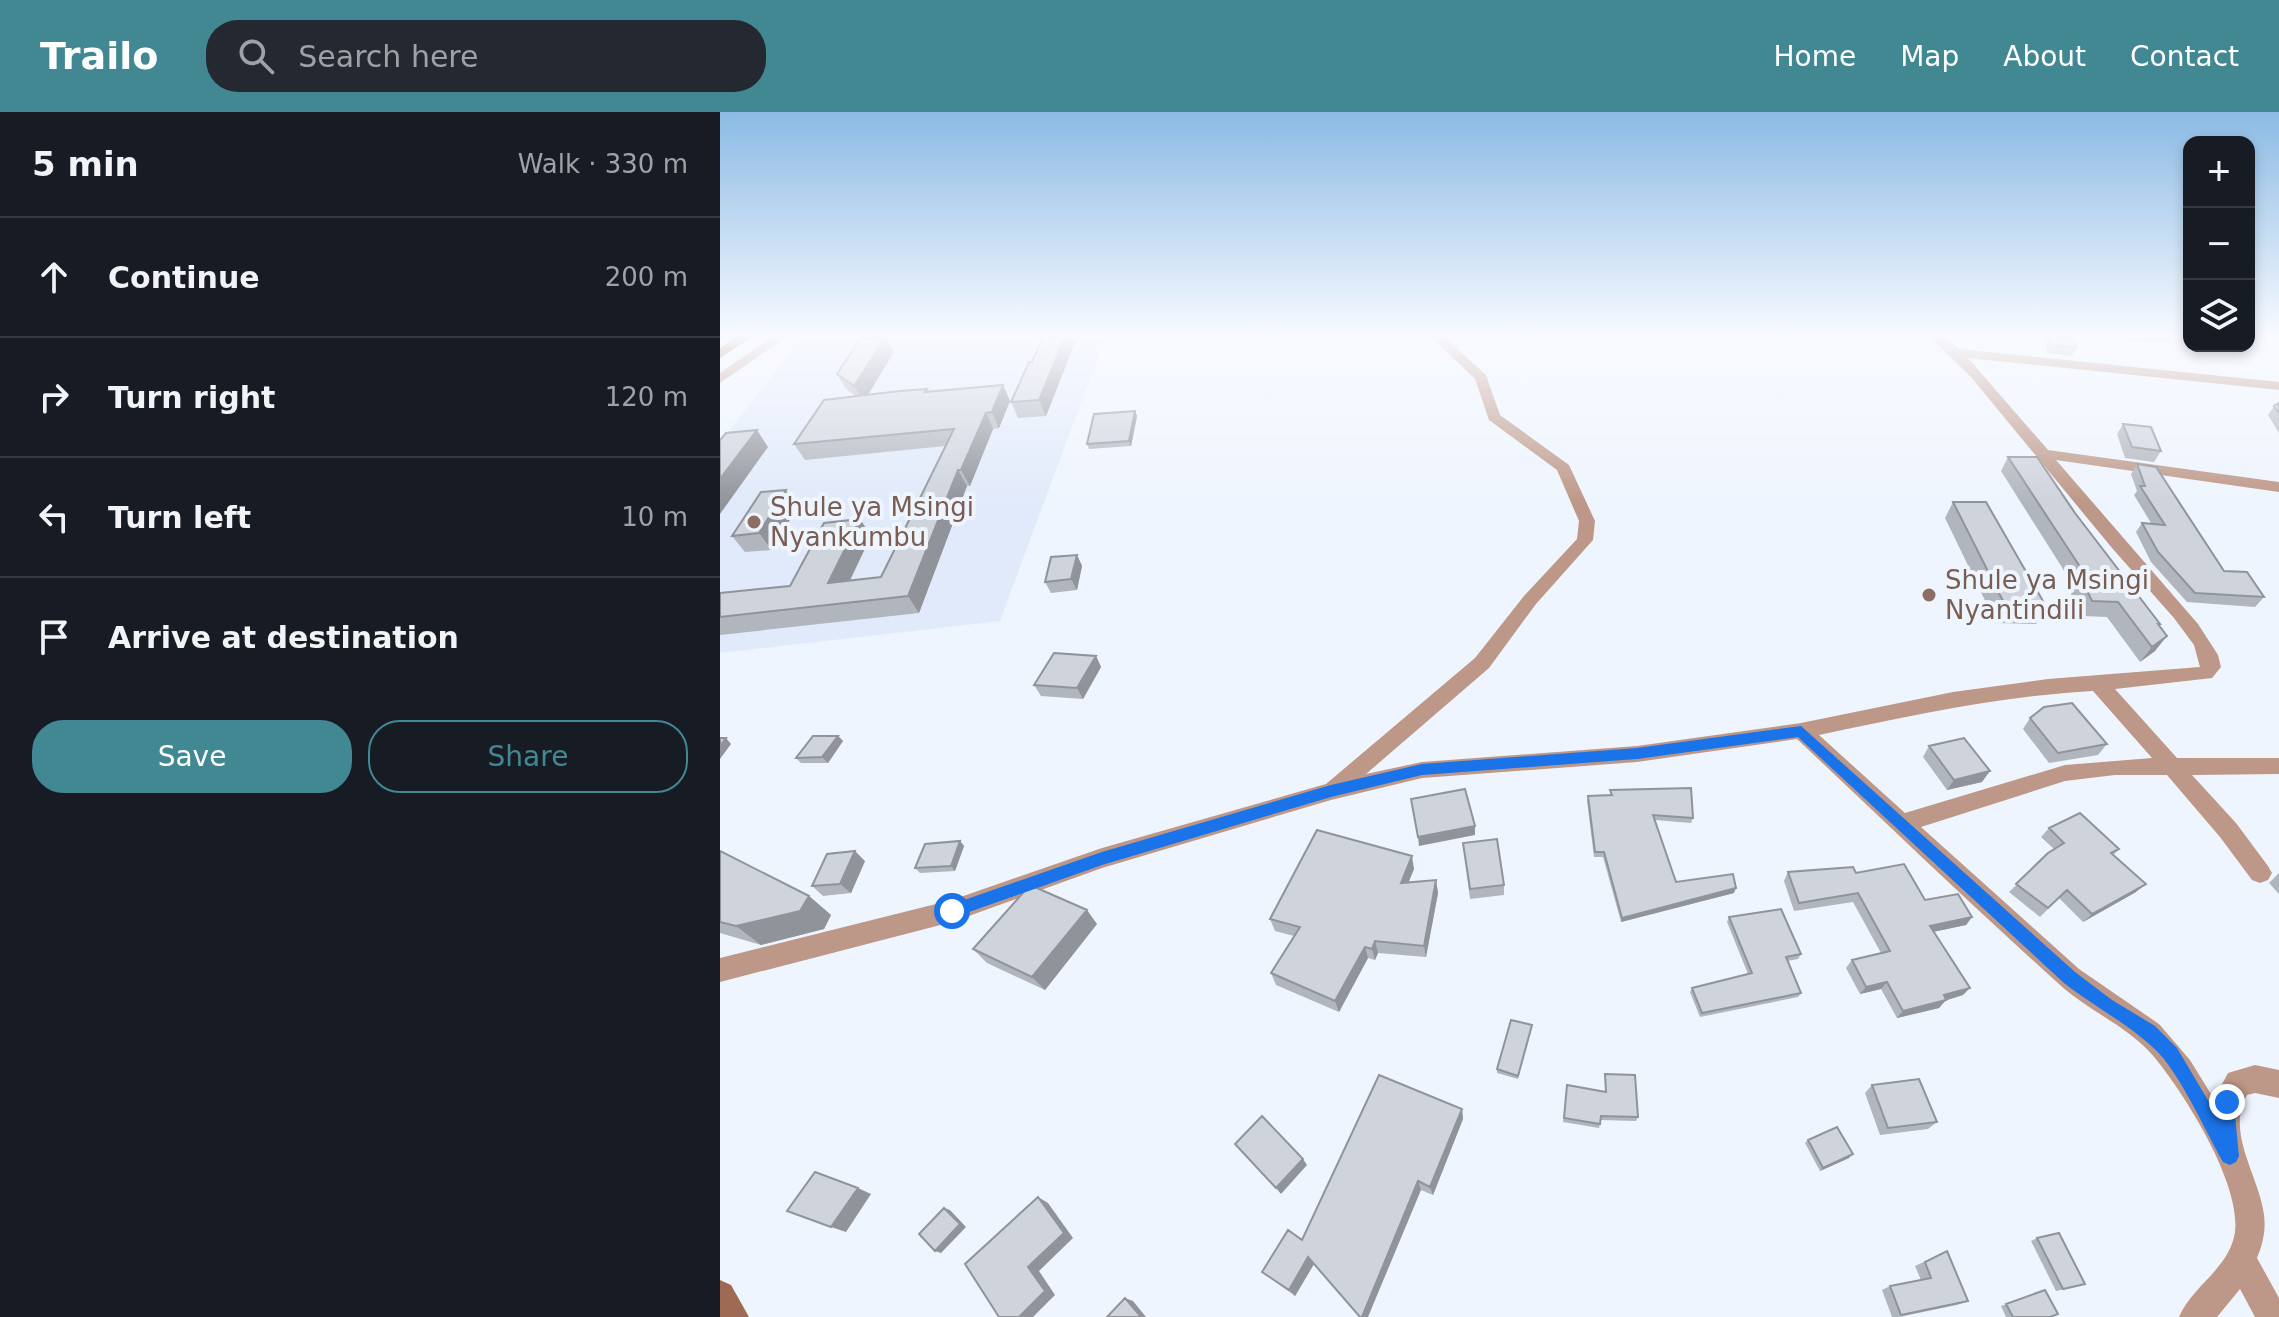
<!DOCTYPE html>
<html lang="en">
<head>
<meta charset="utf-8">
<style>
	body { margin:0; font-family:"DejaVu Sans",sans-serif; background:#242831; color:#f1f3f6 }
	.controls { position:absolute; right:24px; top:24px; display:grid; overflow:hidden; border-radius:16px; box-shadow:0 4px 12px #0003 }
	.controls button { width:72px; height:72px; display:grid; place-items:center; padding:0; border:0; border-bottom:2px solid #363941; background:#171b24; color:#f1f3f6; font:40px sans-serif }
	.stop { position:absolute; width:24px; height:24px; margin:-18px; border:6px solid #1a73e8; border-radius:50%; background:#fff }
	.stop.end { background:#1a73e8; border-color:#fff; box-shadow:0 2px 8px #0008 }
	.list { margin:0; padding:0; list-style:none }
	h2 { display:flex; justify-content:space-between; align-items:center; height:104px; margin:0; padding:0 32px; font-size:34px }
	h2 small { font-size:26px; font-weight:400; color:#9ea1a6 }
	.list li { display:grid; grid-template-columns:52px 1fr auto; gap:24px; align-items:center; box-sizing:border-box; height:120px; padding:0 32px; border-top:2px solid #363941 }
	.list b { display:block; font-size:30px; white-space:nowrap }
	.list em { font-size:26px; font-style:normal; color:#9ea1a6 }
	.actions { display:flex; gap:16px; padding:24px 32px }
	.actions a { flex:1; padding:18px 0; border:2px solid #428893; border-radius:32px; text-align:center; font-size:28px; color:#428893 }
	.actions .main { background:#428893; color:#fff }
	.icon { flex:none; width:44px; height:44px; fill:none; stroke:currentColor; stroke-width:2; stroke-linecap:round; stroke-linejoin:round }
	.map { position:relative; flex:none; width:1559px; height:1205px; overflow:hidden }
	header { display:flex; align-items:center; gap:48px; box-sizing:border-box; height:112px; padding:0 40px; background:#428893; color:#fff }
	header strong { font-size:38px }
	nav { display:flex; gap:44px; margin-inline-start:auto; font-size:28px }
	.search { width:560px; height:72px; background:#242831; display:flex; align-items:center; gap:20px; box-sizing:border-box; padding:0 28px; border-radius:32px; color:#9ea1a6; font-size:30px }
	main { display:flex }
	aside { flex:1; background:#171b24 }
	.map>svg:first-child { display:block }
	.built { fill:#e1eafa }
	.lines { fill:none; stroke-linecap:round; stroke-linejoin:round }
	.minor { fill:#bd9787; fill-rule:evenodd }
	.secondary { fill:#9f6a53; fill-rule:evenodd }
	.trunk { fill:#7e3a16; fill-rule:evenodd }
	.wall { fill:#b1b5bd }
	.shaded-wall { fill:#90949a }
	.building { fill:#ced3dc; stroke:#90949a; stroke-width:2 }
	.route { fill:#1a73e8 }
	.education-dot { fill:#8d6e63; stroke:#eff5fe; stroke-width:3 }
	.labels { text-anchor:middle; stroke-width:8; stroke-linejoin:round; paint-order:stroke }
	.education-label { font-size:26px; fill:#785e54; stroke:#eff5fe; text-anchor:start }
</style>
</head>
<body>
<header>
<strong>Trailo</strong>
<div class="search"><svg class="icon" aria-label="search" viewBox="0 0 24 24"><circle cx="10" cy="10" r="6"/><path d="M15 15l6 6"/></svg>Search here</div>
<nav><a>Home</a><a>Map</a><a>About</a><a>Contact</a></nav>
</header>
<main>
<aside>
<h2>5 min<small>Walk · 330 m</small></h2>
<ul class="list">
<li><svg class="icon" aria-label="ahead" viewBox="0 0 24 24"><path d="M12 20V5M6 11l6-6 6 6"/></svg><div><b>Continue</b></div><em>200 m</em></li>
<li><svg class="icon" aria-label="right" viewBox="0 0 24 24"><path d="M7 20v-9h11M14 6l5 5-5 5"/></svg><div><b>Turn right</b></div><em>120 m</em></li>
<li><svg class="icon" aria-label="left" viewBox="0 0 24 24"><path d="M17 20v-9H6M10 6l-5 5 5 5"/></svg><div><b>Turn left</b></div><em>10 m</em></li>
<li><svg class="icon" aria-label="arrive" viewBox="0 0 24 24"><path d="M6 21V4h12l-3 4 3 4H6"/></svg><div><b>Arrive at destination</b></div></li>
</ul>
<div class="actions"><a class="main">Save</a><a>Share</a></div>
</aside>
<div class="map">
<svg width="1559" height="1205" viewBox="0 0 1559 1205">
	<rect width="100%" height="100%" fill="#eff5fe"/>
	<path class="built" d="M84,223h302l-106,286 -280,32v-211z"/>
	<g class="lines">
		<path class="minor" d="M55,223h14l-69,48v-10z
			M709,223h13l44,40 14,40 69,50 26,56 -2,19 -57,64 -47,64 -123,106 56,-12 215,-16 164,-23 152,-31 95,-13 152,-12 -6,-22 -20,-27 -62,-70 -141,-171 -43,-42h14l17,14 320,33v8l-311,-32 80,92 231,32v10l-223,-32 142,164 20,31 3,12 -9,11 -97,11 62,69h102v16l-87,1 44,48 32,43 4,7 -4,7 -8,3 -8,-3 -32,-43 -53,-62h-52l-50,6 -144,46 158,142 80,55 31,36 24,39 14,-26 27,-8 24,5v28l-24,-5 -8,2c-22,37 13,83 17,120 2,15 -1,28 -7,43l22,40v19h-24l-15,-28 -23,28h-38c13,-31 51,-49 56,-85 6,-49 -50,-137 -80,-174 -25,-31 -67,-47 -96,-74 -89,-80 -175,-163 -262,-245l-160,23 -215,16 -91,22 -229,68 -150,54 -232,60v-24l232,-58 150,-52 224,-64 149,-126 49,-62 53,-57 2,-18 -22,-51 -68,-50 -14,-41zM1373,579l59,67 -87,7 -160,48 -86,-78c91,-19 181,-39 274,-44z"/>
		<path class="secondary" d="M0,1168l11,5 18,32h-29z"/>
		<path class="trunk" d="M19,223h16l-35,23v-10z"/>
	</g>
	<path class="wall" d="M324,223h34l-32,81 -28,2 -7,-16 21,-40z
		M1326,223h27l3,13 -4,8 -25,-3z
		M1389,223h59l1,3 -3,5 -55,-4z
		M174,240l-26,43 59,-6 1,3 75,-7 7,16 -11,27 -6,1 -23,57h-3l-48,127 -199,22v-42l70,-7 70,-67 11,17 -21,45 31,-4 64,-131 -140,14 -11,-16 62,-48 -10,-7 -9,-15z
		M1559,291v30l-11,-18 6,-9z
		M415,299l2,5 -6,30 -42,3 -2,-5z
		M1403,312l38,27 -7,11 -29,-4 -8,-24z
		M1288,345l67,56 85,111 -1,2 -4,25 -15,11 -33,-45 -25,-1 -11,-22 4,-6 -74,-117z
		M1417,352l87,107 40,26 -9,10 -68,-5 -36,-40 -15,-30 6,-9h9l-17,-28 3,-4 -6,-17z
		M66,378l12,16 -26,44 -27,2 -13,-16z
		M1233,390l94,106 -11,16 -40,-1 -51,-105z
		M357,443l5,11 -5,24 -26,3 -6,-11z
		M376,544l5,11 -18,32 -42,-3 -7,-11z
		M1310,606l77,26 -9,11 -49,8 -26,-34z
		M118,624l5,5 -15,22h-27l-5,-5z
		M1209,634l53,36 -35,8 -24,-33z
		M890,678l83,28 -2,5 -36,-3 21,62 58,11 -113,29 -18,-65h-9l-7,-56 1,-5 22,-1z
		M1329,716l70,21 -6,6 23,37 -53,30 -24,-24 -19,19 -31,-25 45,-43 -13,-12z
		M240,729l4,5 -9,25 -35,2 -5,-5z
		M743,731l41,42v10l-34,4z
		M0,739l89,45 22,19 -7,14 -63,16 -41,-12z
		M145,749l-14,32 -28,3 -11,-10z
		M694,757l-6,13 28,-2 2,13 -12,64 -48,-4 -3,7 -7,-2 -29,54 -63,-27 -5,-12 23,-37 -19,-5 -5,-12z
		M1068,760l68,1 69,27 47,17 -6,8 -33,7 30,63 -17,5 -7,8 -42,10 -16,-29 -21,5 -14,-26 6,-8 29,-7 -28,-51 -59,9 -10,-30z
		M1559,761v21l-10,-11z
		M1009,805l72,37 -3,5 -11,2 14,32 -3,4 -98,20 -10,-25 2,-4 56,-14 -21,-52z
		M377,812l-52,66 -58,-27 -14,-14z
		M812,913l-14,54 -21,-6v-4z
		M885,962l33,43 -2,4 -35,-1 -2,8 -36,-6 4,-37 38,7z
		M1152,973l65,37 -9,7 -48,6 -15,-42z
		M742,997l1,10 -30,76 -12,-5 -107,74 -19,32 -33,-24z
		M1088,1028l41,18 -29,13 -15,-28z
		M1317,1126l41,48 -22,5 -25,-50z
		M1227,1139l21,50 -11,4 -58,12h-7l-10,-27 8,-4 31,-6 -6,-14z
		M1325,1178l5,27h-44l-5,-11z"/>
	<path class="shaded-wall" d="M346,223h12l-32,81 -7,-16z
		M166,225l8,15 -30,49 -10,-15z
		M283,273l7,16 -11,27 -7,-16z
		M415,299l2,5 -6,30 -2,-5z
		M266,301l7,16 -23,57 -9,-16z
		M37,318l11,17 -48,67v-35z
		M238,358l9,16 -48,127 -11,-17z
		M66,378l12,16 -26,44 -13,-17z
		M140,407l11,17 -31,64 -12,-17z
		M357,443l5,11 -5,24 -6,-11z
		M1447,524l-12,15 -15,11 12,-15z
		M376,544l5,11 -18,32 -6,-11z
		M118,624l5,5 -15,22 -6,-6z
		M6,626l5,6 -11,15v-13z
		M1270,659l-8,11 -35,8 7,-10z
		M755,714v9l-56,11 -1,-9z
		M240,729l4,5 -9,25 -4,-5z
		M135,739l10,10 -14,32 -11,-9z
		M692,744l2,13 -11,27 -2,-13z
		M716,768l2,13 -12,64 -2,-11z
		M1426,772l-10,8 -53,30 9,-8z
		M1016,776l-2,5 -113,29 1,-4z
		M89,784l22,19 -7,14 -63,16 -25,-19z
		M367,798l10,14 -52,66 -13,-13z
		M1252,805l-6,8 -43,9 7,-8z
		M655,829l3,12 -3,7 -3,-11z
		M645,835l3,11 -29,54 -4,-11z
		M1167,870l-6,7 -21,5 6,-7z
		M1250,876l-7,7 -22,7 5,-2 -7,8 -42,10 6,-7 41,-16z
		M742,997l1,10 -30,76 -3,-8z
		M1133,1042l-4,4 -29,13 3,-3z
		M583,1047l4,6 -26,29 -5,-6z
		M698,1069l3,9 -53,127h-6z
		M138,1076l13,6 -25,38 -15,-5z
		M318,1085l10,6 25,35 -34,33 16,24 -22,22h-14l9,-50z
		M224,1096l6,2 16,17 -25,26 -6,-2z
		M588,1145l6,7 -19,32 -6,-6z
		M405,1186l8,3 13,16h-5z"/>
	<path class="building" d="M324,223h22l-27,65 -28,2 18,-40h3z
		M1331,223h22l3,13 -24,-3z
		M1404,223h44l1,3z
		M166,225l-32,49 -17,-12 23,-35z
		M283,273l-11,27 -6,1 -25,57h-3l-50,126 -188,21v-24l70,-7 34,-63 36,-4 -32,64 53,-6 73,-148 -160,15 30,-44 76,-9 27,-2 -2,3z
		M1559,291v10l-5,-7z
		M415,299l-6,30 -42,3 7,-30z
		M1403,312l28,3 10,24 -29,-4z
		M37,318l-37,49v-39l6,-7z
		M1288,345h29l38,56 85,111h-2l9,12 -15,11 -34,-45 -26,-1 -11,-22h7z
		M1417,352l19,3 68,104 23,1 17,25 -69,-4 -37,-41 -16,-29 23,2 -25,-39h5z
		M66,378l-27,43 -27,3 29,-44z
		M1233,390h33l61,106 -41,-1z
		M357,443l-6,24 -26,3 6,-25z
		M334,541l42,3 -19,32 -43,-3z
		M1352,591l35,41 -49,9 -28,-35 14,-11z
		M93,624h25l-16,21 -26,1z
		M0,626h6l-6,8z
		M1244,626l26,33 -36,9 -25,-34z
		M971,676l2,30 -40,-3 23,67 57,-8 3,14 -114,30 -18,-66h-9l-7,-56 24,-1 -2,-5z
		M745,677l10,37 -57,11 -7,-38z
		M1360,701l39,36 -8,4 35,31 -54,30 -25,-24 -19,18 -32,-24 32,-31 16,-10 -15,-15z
		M597,718l95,26 -11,27 35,-3 -12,66 -49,-5 -3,8 -7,-2 -30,54 -64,-28 29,-46 -30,-8z
		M777,727l7,46 -34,4 -7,-46z
		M240,729l-9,25 -36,2 10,-24z
		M0,739l89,45 -9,15 -64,15 -16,-4z
		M135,739l-15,33 -28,2 15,-32z
		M1184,752l21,36 33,-6 14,23 -42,9 40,62 -26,7 2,5 -43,11 -16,-29 -21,5 -14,-27 38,-9 -32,-58 -59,10 -11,-31 65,-5 3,6z
		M310,773l57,25 -55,67 -59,-28z
		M1061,797l20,45 -15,3 15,36 -99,20 -10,-25 60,-15 -23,-56z
		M791,908l21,5 -14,51 -21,-7z
		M885,962l30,1 3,42 -37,-1 -1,8 -36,-6 3,-33 39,7z
		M659,963l83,34 -32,78 -12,-6 -56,136h-2l-52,-60 -19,33 -27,-18 26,-42 14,10z
		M1199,967l18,43 -49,6 -16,-43z
		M542,1004l41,43 -27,29 -41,-44z
		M1117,1015l16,27 -30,14 -15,-28z
		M95,1060l43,16 -27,39 -44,-16z
		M318,1085l26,36 -36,34 17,24 -26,26h-20l-34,-53z
		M224,1096l16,16 -25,27 -16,-17z
		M1339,1121l26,51 -22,5 -26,-51z
		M1227,1139l21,50 -67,14 -11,-29 41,-8 -6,-16z
		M1325,1178l13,24 -8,3h-37l-7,-13z
		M405,1186l16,19h-34z"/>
	<linearGradient id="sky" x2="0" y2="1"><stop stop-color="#8bbae4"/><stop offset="0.57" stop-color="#f8faff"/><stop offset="1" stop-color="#f8faff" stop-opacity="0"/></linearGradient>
	<rect width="1559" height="392" fill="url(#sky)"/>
	<path class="route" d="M1081,614l274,246 37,28 43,26 22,22 42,71 2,-23 6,-3 6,3 6,60 -3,6 -6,3 -7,-3c-18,-32 -37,-75 -59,-103 -23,-28 -71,-53 -100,-76l-266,-246 -161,22 -215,16 -91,22 -229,68 -150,53 -8,-7 3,-5 155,-54 229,-67 91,-21 215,-16z"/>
	<g class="education-dot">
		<circle cx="34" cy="410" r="8"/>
		<circle cx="1209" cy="483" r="8"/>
	</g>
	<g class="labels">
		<g class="education-label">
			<text x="50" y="404">Shule ya Msingi<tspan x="50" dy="30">Nyankumbu</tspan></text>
			<text x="1225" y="477">Shule ya Msingi<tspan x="1225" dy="30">Nyantindili</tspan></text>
		</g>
	</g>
</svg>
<div class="controls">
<button>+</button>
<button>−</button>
<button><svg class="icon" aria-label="layers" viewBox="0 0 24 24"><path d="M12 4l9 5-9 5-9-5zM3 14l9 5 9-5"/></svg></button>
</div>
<div class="stop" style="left:232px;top:799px"></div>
<div class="stop end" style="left:1507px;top:990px"></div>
</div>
</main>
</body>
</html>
